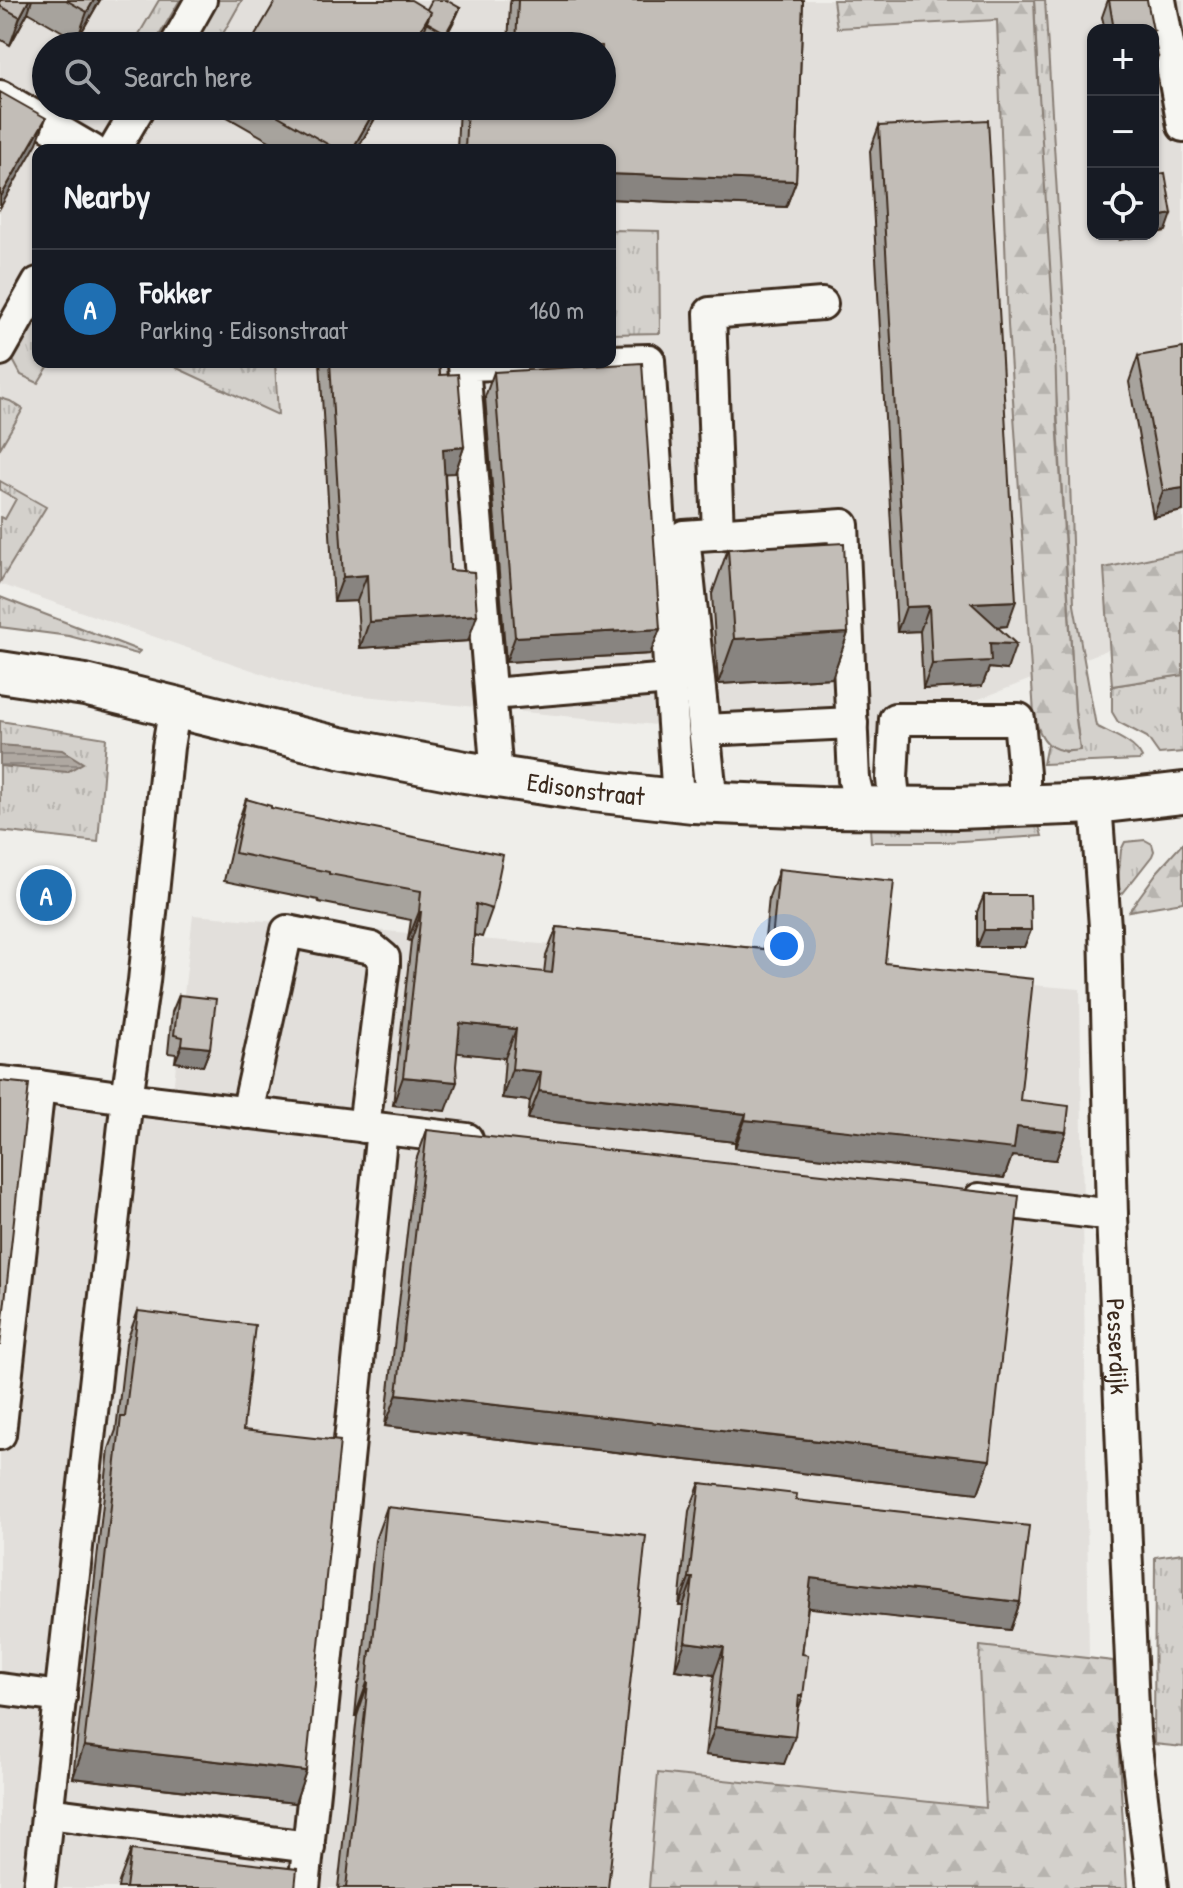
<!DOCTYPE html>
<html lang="en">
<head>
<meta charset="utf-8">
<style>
	body { margin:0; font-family:"Patrick Hand",sans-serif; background:#20242c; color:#f1f3f6 }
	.controls { position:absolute; right:24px; top:24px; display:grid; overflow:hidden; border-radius:16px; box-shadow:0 2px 6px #0004 }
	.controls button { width:72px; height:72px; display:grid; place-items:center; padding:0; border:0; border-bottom:2px solid #363941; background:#171b24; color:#f1f3f6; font:40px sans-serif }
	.you { position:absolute; left:784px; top:946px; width:28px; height:28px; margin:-20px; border:6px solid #fff; border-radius:50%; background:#1a73e8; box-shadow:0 0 0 12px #1a73e833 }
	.badge { display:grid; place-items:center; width:52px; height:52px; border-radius:50%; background:#1f6fb2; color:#fff; font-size:26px; font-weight:700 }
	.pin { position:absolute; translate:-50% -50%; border:4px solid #fff; box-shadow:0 2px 8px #0006 }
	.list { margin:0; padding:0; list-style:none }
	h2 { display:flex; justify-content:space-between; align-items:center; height:104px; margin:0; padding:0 32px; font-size:34px }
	h2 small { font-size:26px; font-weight:400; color:#9ea1a6 }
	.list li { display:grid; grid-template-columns:52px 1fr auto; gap:24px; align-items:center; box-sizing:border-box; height:120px; padding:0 32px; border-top:2px solid #363941 }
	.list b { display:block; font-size:30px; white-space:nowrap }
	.list p { margin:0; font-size:26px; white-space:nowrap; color:#9ea1a6 }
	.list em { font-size:26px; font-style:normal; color:#9ea1a6 }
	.icon { flex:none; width:44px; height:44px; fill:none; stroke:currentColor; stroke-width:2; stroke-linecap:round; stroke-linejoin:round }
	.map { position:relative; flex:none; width:1183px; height:1888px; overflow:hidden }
	.search { position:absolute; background:#171b24; box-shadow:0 2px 6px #0004; left:32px; top:32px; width:584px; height:88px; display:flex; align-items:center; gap:20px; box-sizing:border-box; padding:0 28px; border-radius:44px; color:#9ea1a6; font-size:30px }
	.panel { position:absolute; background:#171b24; box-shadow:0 2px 6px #0004; left:32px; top:144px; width:584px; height:224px; border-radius:16px }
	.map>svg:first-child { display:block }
	.built { fill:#e2dfdb; fill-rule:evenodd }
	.grass { fill:url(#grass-tufts); stroke:#887e75; stroke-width:2 }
	.forest { fill:url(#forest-firs); stroke:#887e75; stroke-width:2 }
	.water { fill:url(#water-rules); stroke:#81766d; stroke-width:2 }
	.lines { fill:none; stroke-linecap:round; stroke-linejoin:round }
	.minor-casing { stroke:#3b2a1e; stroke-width:36 }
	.major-casing { stroke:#3b2a1e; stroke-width:46 }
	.minor { stroke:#f6f6f2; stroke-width:30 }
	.major { stroke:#f6f6f2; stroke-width:40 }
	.wall { fill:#a7a39d; stroke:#3b2a1e; stroke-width:2 }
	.shaded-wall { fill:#888480; stroke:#3b2a1e; stroke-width:2 }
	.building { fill:#c2bdb7; stroke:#3b2a1e; stroke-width:2 }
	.labels { text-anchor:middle; stroke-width:6; stroke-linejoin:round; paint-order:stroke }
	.street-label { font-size:26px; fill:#3b2a1e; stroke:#f6f6f2 }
</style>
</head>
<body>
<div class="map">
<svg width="1183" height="1888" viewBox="0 0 1183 1888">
	<defs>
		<pattern id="grass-tufts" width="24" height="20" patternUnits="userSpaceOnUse" patternTransform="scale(2)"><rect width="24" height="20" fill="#d4d1cc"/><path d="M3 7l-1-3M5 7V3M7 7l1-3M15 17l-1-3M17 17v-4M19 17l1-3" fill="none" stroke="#b7b4af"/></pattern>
		<pattern id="forest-firs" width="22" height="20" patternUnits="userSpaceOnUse" patternTransform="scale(2)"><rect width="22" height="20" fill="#d4d1cc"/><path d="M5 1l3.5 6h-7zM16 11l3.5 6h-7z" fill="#b7b4af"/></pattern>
		<pattern id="water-rules" width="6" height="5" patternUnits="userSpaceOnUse" patternTransform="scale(2)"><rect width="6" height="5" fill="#afa8a1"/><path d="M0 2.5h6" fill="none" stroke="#908983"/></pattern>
	</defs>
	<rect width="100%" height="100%" fill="#efeeea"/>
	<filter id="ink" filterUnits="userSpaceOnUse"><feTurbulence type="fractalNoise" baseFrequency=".0125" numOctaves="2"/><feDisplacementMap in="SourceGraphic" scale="16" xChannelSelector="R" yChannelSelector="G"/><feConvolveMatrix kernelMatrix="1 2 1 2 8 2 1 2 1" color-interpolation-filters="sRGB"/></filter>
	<g filter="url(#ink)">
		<path class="built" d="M0,0h1183v621l-324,124 -546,-54 -313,-107zM1093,30h60v204h-60zM46,46h556v60h-556zM38,150h572v212h-572z
			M193,915l887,74 9,669 -108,-12 12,242h-993v-803l172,15z"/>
		<path class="grass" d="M159,0h21l-27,46h-21z
			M218,0h24l-26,46h-9l-12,-7z
			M1034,0h11l20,323 9,282 22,121c15,8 39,16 46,32l-3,2 -96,4 4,-20 19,8 14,-3 -5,-39 -34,-569z
			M610,230l49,1 1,102 -50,1z
			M38,316v46h13l-13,21 -17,-8 -8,-15z
			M164,362h111l3,53z
			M0,398l10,3 13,8 -23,39z
			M0,481l46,26 -46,75v-65l5,2 11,-20 -16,-9z
			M0,597l140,54 -3,3 -68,-18 -69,-9z
			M1183,675v77l-24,2 -12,-17 -29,-15 -6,-10v-26z
			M0,721l106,17 -8,104 -98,-11z
			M1039,826l3,10 -97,6h-74l-1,-14z
			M1145,840l7,4 2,7 -2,5 -29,37 -3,2 -3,-1 4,-44 4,-8z
			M1183,1553v194l-29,-3 1,-187z"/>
		<path class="forest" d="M833,0h201l2,49 19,292 2,78 18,293 5,38c-29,5 -40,-9 -46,-36l-26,-389 -11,-305 -160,8z
			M1183,551v124l-71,11 -8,-118z
			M1183,843v59l-54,9 29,-40z
			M980,1646l133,15 14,227h-478l9,-115 328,35 -7,-141z"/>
		<path class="water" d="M0,745l62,5 21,13 -16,9 -67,-6z"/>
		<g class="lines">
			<defs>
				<g id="minor">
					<path d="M1160,0l23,126"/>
					<path d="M175,46l26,-46"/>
					<path d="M0,96l92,54"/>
					<path d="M114,150l26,-44"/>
					<path d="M0,350l38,-67"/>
					<path d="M610,361l39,-1 29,440"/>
					<path d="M718,534l-8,-221 112,-9"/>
					<path d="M491,694l179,-15"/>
					<path d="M704,730l148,-7"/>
					<path d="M497,777l-33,-412 109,-3"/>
					<path id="s1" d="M1096,803l9,124 7,288 22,516 19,157"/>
					<path d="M712,804l-28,-268 159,-11 11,255 7,28"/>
					<path d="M895,808l-3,-29 3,-60h124l5,55v32"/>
					<path d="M0,1082l39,4 88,12 340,41"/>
					<path d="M247,1113l40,-182 85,17 12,10v7l-20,162"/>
					<path d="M979,1199l133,16"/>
					<path d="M0,1434l39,-348"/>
					<path d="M0,1689l61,8"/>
					<path d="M48,1813l261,34"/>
					<path d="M39,1888l88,-790 17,-117 24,-234 7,-41"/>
					<path d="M304,1888l78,-759"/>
				</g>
				<g id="major">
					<path id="s2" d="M0,672l85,13 255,63 125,24 119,18 109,12 128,5 136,1 139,-5 87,-10"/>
				</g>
			</defs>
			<use href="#minor" class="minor-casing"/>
			<use href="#major" class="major-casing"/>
			<use href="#minor" class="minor"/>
			<use href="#major" class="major"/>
		</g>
		<path class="wall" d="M0,0h100l-23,40 -49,-28 -18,33 -10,-6z
			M511,0h292l-7,181 -10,26 -176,-8v-49h-153l2,-44h143v-60h-94l2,-42z
			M1108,0l45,30h-48l-3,-13z
			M460,8l-4,9 -13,25 -19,-11 -8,15h-167l178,-37z
			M219,106h163l-25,44h-72l-68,-39z
			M879,126l128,500 -10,1 10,43 -18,-2 -7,18 -59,3 -3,-58 -23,1 -27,-481z
			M1138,356l45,155 -30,6 -24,-135z
			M320,362h119l1,13 24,72 -9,26h-10l5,97 18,71 -108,7 -3,-47 -23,1z
			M494,372l166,257 -10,25 -144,8 -21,-265z
			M728,549l120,84 -16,45 -114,6 -6,-90z
			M246,799l25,9 221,101 -10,28 -8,-2 -2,29 72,9 2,-17 11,-29 207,22 5,-52 10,-28 106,94 135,137 46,32 -10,28 -44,-4 -8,22 -269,-30v-6l-207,-23 2,-18 -28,-3 3,-40 -48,-6 -11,59 -53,-6 18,-164 -3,-1 3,-20 -92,-18 -1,-2 -94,-19 12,-53z
			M984,895l47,35 -7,17h-47v-35z
			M179,995l31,53 -7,18 -28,-4 1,-8 -8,-1 4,-41z
			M427,1130l563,330 -12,33 -593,-67 30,-263z
			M138,1311l168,460 -11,32 -222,-25 36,-329 7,-19 10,-87z
			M700,1483l96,17 224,102 -10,28 -202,-23 -6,47 1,42 -6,17 -13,51 -79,-9 9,-80 -39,-5 8,-64h-4l10,-95z
			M387,1507l221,381h-270l19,-172h-2l3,-32 3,-7 14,-137z
			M131,1850l164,38h-177l1,-6z"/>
		<path class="shaded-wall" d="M29,0h3l-4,12 -18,33 10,-28z
			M94,0h6l-23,40 10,-28z
			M460,8l-4,9 -13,25 3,-9z
			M431,12l-9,25 -6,9h-5z
			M1153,57h5l-5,13z
			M377,106h5l-25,44h-5z
			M46,118l-9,25 -37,65v-10z
			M610,174l186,7 -10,26 -176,-8z
			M1172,214l-6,17 -13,3v-16z
			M1122,234h30l-32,6z
			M464,447l-9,26 -21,1 9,-25z
			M1183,488v23l-30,6 10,-26z
			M367,575l-10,26 -23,1 9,-25z
			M1016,601l-9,25 -45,3 9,-26z
			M929,606l-9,25 -23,1 9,-25z
			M477,615l-9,26 -108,7 9,-26z
			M660,629l-10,25 -144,8 9,-25z
			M848,633l-16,45 -114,6 16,-45z
			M990,643l26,1 -9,26 -18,-2 -7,18 -59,3 9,-25z
			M419,912h2l-10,29 -3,-1z
			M984,930h47l-7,17h-47z
			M460,1023l56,6 -11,29 -55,-6z
			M182,1045l28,3 -7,18 -28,-4z
			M512,1069l29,3 -11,29 -28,-3z
			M403,1077l54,5 -11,29 -53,-6z
			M539,1091l207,23 -11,28 -207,-23z
			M745,1120l272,7 49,5 -10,28 -44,-4 -8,22 -269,-30z
			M397,1394l593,66 -12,33 -593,-67z
			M689,1578h4l-10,28h-4z
			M811,1578l209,24 -10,28 -209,-23z
			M685,1642l39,5 -10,28 -39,-5z
			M367,1683h1l-11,33h-2z
			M715,1727l80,9 -11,28 -79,-9z
			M84,1746l222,25 -11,32 -222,-25z"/>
		<path class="building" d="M0,0h29l-9,17 -20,-11z
			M66,0h28l-7,12z
			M276,0h135l20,12 -20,34h-162z
			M432,0h14l14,8 -14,25 -19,-11 4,-10 -4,-3z
			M518,0h285l-7,181 -186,-7v-24h-145l2,-44h135v-60h-86z
			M1109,0h38l6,30h-39z
			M1153,31l5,26h-5z
			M0,92l46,26 -46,80z
			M261,106h116l-25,44h-14z
			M988,120l28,481 -45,2 45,41 -26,-1 1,18 -59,3 -3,-58 -23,1 -27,-481z
			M1165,173l7,41 -19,4v-43z
			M1183,348v140l-20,3 -25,-135z
			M330,362h109l1,13 18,-1 6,73 -21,2 7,121 24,2 3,43 -108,7 -2,-47 -24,2z
			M642,363l18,266 -145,8 -21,-265z
			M844,543l4,90 -114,6 -6,-90z
			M246,799l25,7v2l232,47 -11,54 -16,-5 -4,60 80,9 5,-46 214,23 8,-81 115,12 -9,82 148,16 -13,121 49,6 -3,26 -49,-5 -3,22 -269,-29 1,-6 -207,-23 2,-19 -29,-3 4,-40 -56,-6 -4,43 1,16 -54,-5 18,-165h-2l2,-21 -92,-17v-2l-94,-19z
			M984,895h46l1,35h-47z
			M179,995l37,4 -6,49 -28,-3 1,-8 -9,-2z
			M0,1081l29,3 -29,262z
			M427,1130l592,66 -29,264 -593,-66z
			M138,1311l117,14 -12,105 97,11 -34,330 -222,-25 37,-329h4z
			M700,1483l97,11 -1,6 233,26 -9,76 -209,-24 -9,76 6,1 -5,41h-4l-4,40 -80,-9 9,-80 -39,-5 8,-64h-4z
			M387,1507l259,29 -38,352h-262l22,-205h-1l3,-32h2z
			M131,1850l166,19 -2,19h-169z"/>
	</g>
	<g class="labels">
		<g class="street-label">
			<text dy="9" stroke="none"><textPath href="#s2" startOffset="598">Edisonstraat</textPath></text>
			<text dy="9" stroke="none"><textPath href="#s1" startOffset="544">Pesserdijk</textPath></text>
		</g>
	</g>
</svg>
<div class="controls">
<button>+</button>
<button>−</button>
<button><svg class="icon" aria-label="locate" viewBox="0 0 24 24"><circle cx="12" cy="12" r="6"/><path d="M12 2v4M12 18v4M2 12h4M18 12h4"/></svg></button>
</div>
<div class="you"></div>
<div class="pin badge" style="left:46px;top:895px">A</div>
<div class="search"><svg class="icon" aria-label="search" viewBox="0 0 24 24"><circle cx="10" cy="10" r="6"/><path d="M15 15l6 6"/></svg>Search here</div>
<section class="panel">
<h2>Nearby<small></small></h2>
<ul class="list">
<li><span class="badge">A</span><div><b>Fokker</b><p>Parking · Edisonstraat</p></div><em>160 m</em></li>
</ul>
</section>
</div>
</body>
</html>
